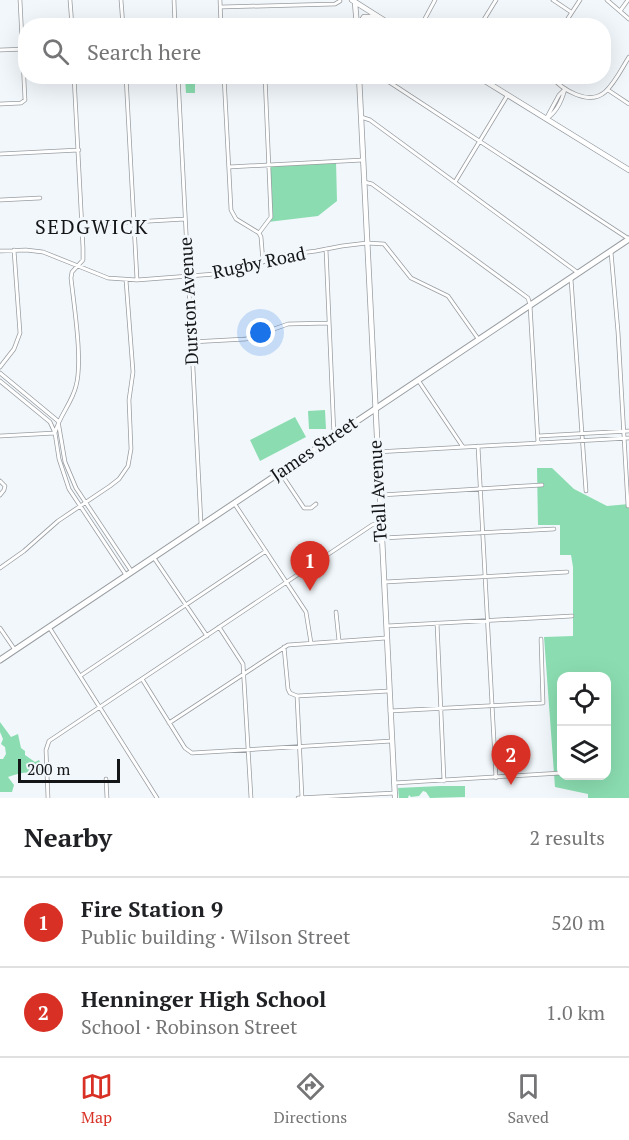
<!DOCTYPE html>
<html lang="en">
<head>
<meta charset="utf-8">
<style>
	body { margin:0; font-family:"PT Serif",serif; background:#f2f2f2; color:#202124 }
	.controls { position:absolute; right:18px; bottom:18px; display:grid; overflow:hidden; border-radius:12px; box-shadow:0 6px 24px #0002 }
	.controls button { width:54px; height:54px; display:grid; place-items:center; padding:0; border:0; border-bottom:2px solid #e0e0e0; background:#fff; color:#202124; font:30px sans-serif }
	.scale { position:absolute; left:18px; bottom:15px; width:102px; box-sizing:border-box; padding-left:6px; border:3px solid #141517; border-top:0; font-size:16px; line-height:21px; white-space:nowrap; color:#141517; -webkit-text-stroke:4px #f2f7fb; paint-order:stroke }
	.you { position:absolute; left:261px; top:333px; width:21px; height:21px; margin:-15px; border:4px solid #fff; border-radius:50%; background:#1a73e8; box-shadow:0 0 0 9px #1a73e833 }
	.badge { display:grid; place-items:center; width:39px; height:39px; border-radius:50%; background:#d93025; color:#fff; font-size:20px; font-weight:700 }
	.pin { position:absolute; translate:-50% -50px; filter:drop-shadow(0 2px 3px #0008) }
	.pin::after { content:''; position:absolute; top:32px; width:21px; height:18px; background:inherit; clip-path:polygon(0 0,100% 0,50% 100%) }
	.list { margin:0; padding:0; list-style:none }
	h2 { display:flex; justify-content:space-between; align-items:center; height:78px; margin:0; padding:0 24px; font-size:26px }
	h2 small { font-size:20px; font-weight:400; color:#757577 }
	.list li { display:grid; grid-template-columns:39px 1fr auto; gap:18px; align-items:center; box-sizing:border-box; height:90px; padding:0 24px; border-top:2px solid #e0e0e0 }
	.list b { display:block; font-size:22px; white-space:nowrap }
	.list p { margin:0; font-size:20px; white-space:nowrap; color:#757577 }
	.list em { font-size:20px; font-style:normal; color:#757577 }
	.icon { flex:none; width:33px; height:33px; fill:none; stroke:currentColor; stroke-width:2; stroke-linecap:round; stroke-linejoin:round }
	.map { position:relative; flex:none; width:629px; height:798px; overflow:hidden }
	.search { position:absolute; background:#fff; box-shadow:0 6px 24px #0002; left:18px; right:18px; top:18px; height:66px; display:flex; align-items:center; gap:15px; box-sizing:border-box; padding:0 21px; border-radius:24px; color:#757577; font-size:22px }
	.sheet { height:258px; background:#fff }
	nav { display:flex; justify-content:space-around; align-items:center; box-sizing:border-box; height:84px; border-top:2px solid #e0e0e0; background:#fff; font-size:16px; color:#757577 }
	nav a { display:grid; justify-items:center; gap:3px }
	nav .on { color:#d93025 }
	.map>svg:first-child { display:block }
	.green { fill:#8bddb1; fill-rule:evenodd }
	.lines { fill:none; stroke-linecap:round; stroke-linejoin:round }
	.street-casing { stroke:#999da1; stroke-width:4.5 }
	.secondary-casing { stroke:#999da1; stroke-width:6 }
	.primary-casing { stroke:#999da1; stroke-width:7 }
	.street { stroke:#fff; stroke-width:3 }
	.secondary { stroke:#fff; stroke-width:4.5 }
	.primary { stroke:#fff; stroke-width:5 }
	.labels { text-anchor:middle; stroke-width:6; stroke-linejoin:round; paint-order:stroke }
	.street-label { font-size:18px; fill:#141517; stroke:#f2f7fb }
	.neighbourhood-label { font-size:20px; letter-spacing:1.5px; fill:#141517; stroke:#f2f7fb }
</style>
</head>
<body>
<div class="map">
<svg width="629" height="798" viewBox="0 0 629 798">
	<rect width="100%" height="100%" fill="#f2f7fb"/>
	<path class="green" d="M218,77l-23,2v14h-9l-1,-16z
		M336,161l1,40 -19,15 -50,6 3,-5 -2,-52z
		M325,410l1,19h-17l-1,-18z
		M295,417l11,20 -46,24 -10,-21z
		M537,468h15l22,21 33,17 22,-2v294h-41v-4l-33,-7 -11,-150 29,-1v-69l-2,-12h-11v-30h-22zM562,676h44v100h-44z
		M0,722l11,15 7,-3 3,14 4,3v4l10,7 4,-2 3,6v9c-11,-5 -23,-2 -34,2l6,8 -2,7h-12v-33h3l3,-5 -1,-7 -4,-3 2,-5 -3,-7z
		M440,786h25v11l-35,1 -4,-6 -3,-1 -4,5 -8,1 -2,-2 -1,3h-9l-1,-10z"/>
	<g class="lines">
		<defs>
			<path id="street" d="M70,0l2,26
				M121,0l2,26
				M174,0l1,26
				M220,0l1,26
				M553,0l18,12
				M607,0l22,19
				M221,7l114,-3 5,-3
				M620,11l8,-11
				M421,26l14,-26
				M480,26l16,-26
				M563,26l17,-26
				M0,50l26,-1
				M126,76l11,204
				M178,76l23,448
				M224,76l7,134 5,9 23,14
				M380,76l249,163
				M551,76c11,14 38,30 54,16 10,-9 17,-24 24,-35
				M565,89c-3,11 -9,24 -19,30l13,-24z
				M608,90l21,14
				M0,104l21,-1 4,-3 -5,-100
				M361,117l9,3 207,152
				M0,154l79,-4
				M229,167l134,-7
				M364,182l8,2 156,114 2,7 8,138
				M455,182l52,-86
				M0,200l40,-2
				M82,225l103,-6
				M259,233l12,-16 -6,-141
				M259,233l2,4 2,25
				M326,249l8,187
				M0,251l26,-1 17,2 65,26 29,2 91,-7 57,-18 31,-4 26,-5 25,-3 17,1 27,34 37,18 31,44
				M611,252l7,80 10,174
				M571,279l15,212
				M191,342l55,-3 42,-15 41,-1
				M0,367l14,-18 6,-16 -6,-83
				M0,373l58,48 7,41 11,26 56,84
				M418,380l45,67
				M0,381l50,41 5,11 4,26 10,30 57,86
				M0,436l55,-3c4,-17 17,-30 21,-47 7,-25 -2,-80 -5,-108l1,-6 11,-12v-12l-9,-172
				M538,436l91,-5
				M478,446l18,332
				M376,452l253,-14
				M280,472l24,36h7l5,-4
				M0,481l5,5 -1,4 -4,5
				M381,495l161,-10
				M234,503l72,109 5,31
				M383,538l171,-9
				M154,558l53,78
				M0,568l24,-17 34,-30 52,-35 9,-7 9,-13 3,-17 -2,-49 4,-28 -7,-92
				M385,582l182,-10
				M336,612l3,29
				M437,623l7,158
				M387,626l185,-10
				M49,627l108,171
				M219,627l24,37 8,134
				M0,628l15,22
				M284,647l4,42 2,4 7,3
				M80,676l186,-125
				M142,679l43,69 7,5 200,-12
				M297,696l5,102
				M297,696l92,-5
				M390,711l153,-8 -2,-64
				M169,723l119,-78 98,-7
				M106,779l1,19
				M394,783l167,-10
				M48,798l-2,-48 3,-9 323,-216 8,-3
				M298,798l97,-5"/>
			<path id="secondary" d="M352,0l41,26
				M355,3l2,23
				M358,26l6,-9h13
				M359,76l36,722
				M477,76l152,94"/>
			<path id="primary" d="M0,660l629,-421"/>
		</defs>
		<use href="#street" class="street-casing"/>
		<use href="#secondary" class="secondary-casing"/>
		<use href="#primary" class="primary-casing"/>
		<use href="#street" class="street"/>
		<use href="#secondary" class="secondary"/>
		<use href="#primary" class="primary"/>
	</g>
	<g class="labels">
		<g class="street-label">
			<text transform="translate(259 263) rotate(-12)" y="6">Rugby Road</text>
			<text transform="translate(189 301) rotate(-93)" y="6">Durston Avenue</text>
			<text transform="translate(314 449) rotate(-34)" y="6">James Street</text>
			<text transform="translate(378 491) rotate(-93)" y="6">Teall Avenue</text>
		</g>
		<g class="neighbourhood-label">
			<text x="92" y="234">SEDGWICK</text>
		</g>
	</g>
</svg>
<div class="controls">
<button><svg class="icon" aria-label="locate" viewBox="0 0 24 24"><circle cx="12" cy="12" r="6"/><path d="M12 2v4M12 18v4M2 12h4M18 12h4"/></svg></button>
<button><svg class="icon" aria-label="layers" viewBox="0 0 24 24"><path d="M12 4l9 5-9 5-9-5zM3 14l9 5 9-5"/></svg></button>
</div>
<div class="scale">200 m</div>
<div class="you"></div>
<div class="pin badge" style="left:310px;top:591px">1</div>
<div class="pin badge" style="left:511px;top:785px">2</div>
<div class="search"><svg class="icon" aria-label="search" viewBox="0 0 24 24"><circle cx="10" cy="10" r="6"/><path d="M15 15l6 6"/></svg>Search here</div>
</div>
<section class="sheet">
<h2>Nearby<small>2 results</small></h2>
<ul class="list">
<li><span class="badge">1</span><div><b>Fire Station 9</b><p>Public building · Wilson Street</p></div><em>520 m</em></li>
<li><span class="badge">2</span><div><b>Henninger High School</b><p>School · Robinson Street</p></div><em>1.0 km</em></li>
</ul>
</section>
<nav>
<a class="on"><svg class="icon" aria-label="map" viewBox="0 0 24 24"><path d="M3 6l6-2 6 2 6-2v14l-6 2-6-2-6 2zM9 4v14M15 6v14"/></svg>Map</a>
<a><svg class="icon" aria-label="directions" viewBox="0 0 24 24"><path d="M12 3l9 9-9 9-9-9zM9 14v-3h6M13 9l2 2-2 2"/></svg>Directions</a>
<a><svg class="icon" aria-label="saved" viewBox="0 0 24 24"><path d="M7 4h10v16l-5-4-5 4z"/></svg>Saved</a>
</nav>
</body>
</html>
